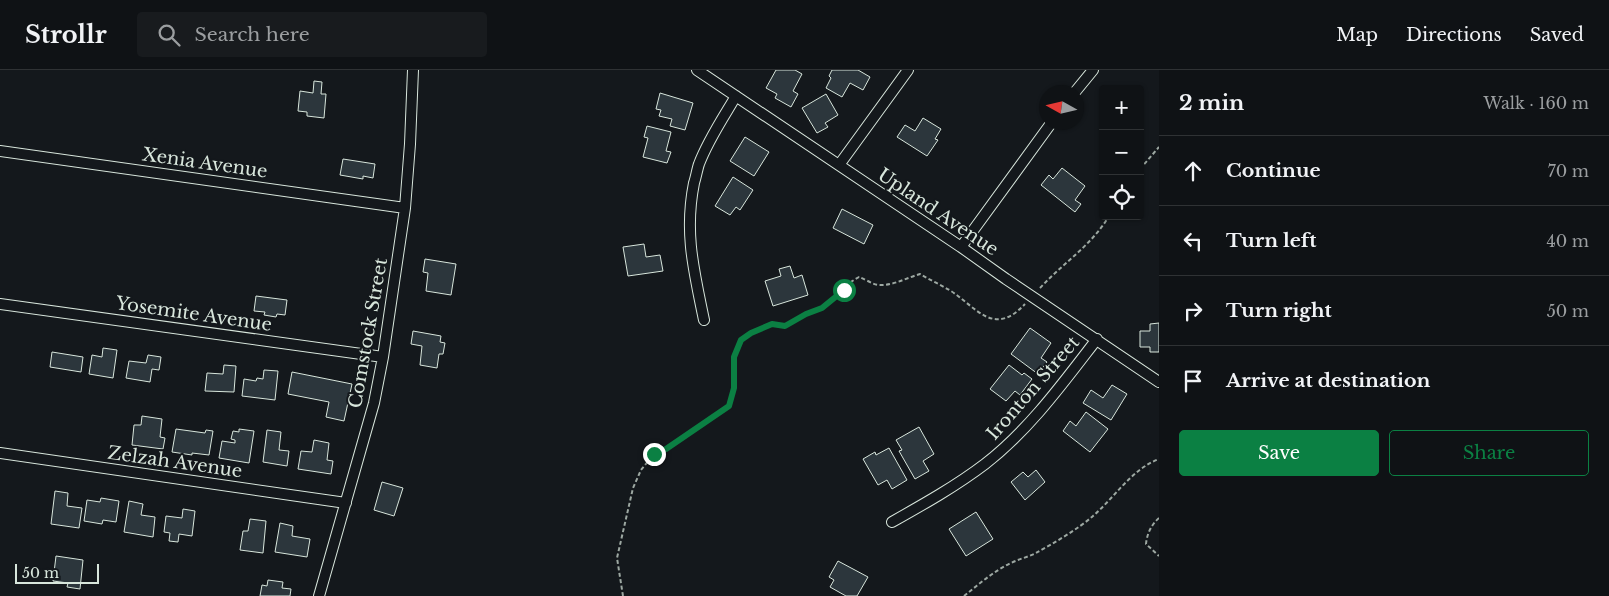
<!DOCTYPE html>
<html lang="en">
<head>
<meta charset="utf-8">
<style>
	body { margin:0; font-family:"Libre Baskerville",serif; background:#181b1e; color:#f1f3f6 }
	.controls { position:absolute; right:15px; top:15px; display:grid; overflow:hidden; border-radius:5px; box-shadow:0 1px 4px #0004 }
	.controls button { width:45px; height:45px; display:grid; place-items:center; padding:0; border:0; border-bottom:1px solid #2f3234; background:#0f1215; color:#f1f3f6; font:25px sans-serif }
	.compass { position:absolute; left:1039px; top:15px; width:45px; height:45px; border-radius:50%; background:#0f1215; box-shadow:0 1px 4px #0004; rotate:278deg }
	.scale { position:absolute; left:15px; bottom:12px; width:84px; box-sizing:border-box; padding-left:5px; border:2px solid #d8e6dc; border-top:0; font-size:14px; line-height:18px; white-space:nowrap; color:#d8e6dc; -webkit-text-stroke:4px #14181c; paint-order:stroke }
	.stop { position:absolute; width:15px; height:15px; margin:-11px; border:4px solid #0b8043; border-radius:50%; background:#fff }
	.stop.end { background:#0b8043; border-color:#fff; box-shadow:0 1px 5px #0008 }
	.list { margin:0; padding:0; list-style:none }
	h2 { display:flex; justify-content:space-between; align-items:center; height:65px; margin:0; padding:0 20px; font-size:21px }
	h2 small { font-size:16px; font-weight:400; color:#9b9ea0 }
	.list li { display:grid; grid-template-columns:32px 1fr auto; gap:15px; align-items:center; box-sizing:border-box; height:70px; padding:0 20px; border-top:1px solid #2f3234 }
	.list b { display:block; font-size:19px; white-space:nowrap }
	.list em { font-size:16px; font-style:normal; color:#9b9ea0 }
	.actions { display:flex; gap:10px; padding:15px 20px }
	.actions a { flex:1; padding:11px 0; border:1px solid #0b8043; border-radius:5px; text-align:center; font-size:18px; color:#0b8043 }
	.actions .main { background:#0b8043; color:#fff }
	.icon { flex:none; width:28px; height:28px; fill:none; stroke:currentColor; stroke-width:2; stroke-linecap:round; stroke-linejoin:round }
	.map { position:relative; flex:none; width:1159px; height:526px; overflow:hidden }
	header { display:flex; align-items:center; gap:30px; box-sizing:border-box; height:70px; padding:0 25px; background:#0f1215; border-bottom:1px solid #2f3234 }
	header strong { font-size:24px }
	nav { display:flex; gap:28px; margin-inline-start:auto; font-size:18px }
	.search { width:350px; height:45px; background:#181b1e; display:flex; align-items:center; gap:12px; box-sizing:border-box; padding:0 18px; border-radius:5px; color:#9b9ea0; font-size:19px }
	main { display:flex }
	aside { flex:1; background:#0f1215 }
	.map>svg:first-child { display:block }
	.building { fill:#2c363c; stroke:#d8e6dc }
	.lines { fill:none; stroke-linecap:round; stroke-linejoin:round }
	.street-casing { stroke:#d8e6dc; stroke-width:12 }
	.path { stroke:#9da8a2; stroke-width:2; stroke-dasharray:4 2.5; stroke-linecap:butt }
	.street { stroke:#14181c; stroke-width:10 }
	.route { stroke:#0b8043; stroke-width:6 }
	.labels { text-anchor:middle; stroke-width:4; stroke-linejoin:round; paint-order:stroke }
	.street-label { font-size:18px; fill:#d8e6dc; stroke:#14181c }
</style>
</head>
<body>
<header>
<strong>Strollr</strong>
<div class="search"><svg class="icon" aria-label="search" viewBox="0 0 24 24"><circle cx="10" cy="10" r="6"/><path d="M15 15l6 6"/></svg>Search here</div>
<nav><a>Map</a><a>Directions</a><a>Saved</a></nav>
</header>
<main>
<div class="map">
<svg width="1159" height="526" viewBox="0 0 1159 526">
	<rect width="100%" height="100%" fill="#14181c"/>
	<path class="building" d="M776,0h19l7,4 -9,17 5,3 -7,13 -16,-9 2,-4 -11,-6z
		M832,0h26l12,7 -7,13 -13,-7 -8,14 -16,-9 5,-10 -2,-2z
		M314,11l8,1 -1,12h5l-2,24 -17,-2v-4l-9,-1 2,-20 13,2z
		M660,23l33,10 -8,27 -15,-4 2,-7 -13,-3 2,-6 -5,-1z
		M826,24l12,21 -13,8 3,4 -11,6 -15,-25z
		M923,48l18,11 -6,10 3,1 -11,16 -30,-19 8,-12 10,6z
		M647,56l24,6 -5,19 5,1 -4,11 -24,-6 5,-19 -4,-1z
		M745,67l24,15 -15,24 -24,-15z
		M343,89l32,5 -2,14 -10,-2v3l-23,-4z
		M1062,98l23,18 -10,14 6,4 -6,8 -34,-27 8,-10 4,4z
		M733,107l20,13 -13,20 -4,-3 -6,8 -15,-9z
		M842,139l31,16 -9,19 -31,-16z
		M644,174l2,13 14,-2 3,16 -35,5 -5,-29z
		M425,189l31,5 -5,31 -25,-4 2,-18 -5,-1z
		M790,196l4,12 8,-3 6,20 -35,11 -8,-25 16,-5 -2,-7z
		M256,226l31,4 -2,15 -8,-1 -1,3 -12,-2 1,-3 -11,-1z
		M1159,253v29h-9v-5h-10v-16h10v-7z
		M1030,258l21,15 -10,15 6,4 -9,12 -27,-20z
		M413,261l28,5 -1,6 5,1 -2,11h-4l-2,14 -17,-3 2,-19 -11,-2z
		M103,278l14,2 -4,28 -24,-4 3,-19 10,2z
		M52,282l31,5 -2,15 -31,-5z
		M148,285l13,2 -2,13 -7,-1 -2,13 -24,-4 3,-17 17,2z
		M224,295l12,1 -2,26 -29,-1 2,-18 16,1z
		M1009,295l13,10 2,-2 8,6 -12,16 -5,-4 -9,10 -16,-12z
		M264,300l14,1 -3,29 -33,-4 2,-17 12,2 1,-3 6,1z
		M292,302l60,12 -8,37 -18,-4 3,-15 -41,-8z
		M1112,315l15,9 -16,26 -28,-17 8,-13 12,8z
		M1086,342l22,17 -18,23 -27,-21 7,-10 6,5z
		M142,346l20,3 -2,18 5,1 -2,11 -31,-4 2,-20h7z
		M919,357l15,27 -11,7 6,10 -14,8 -16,-28 3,-1 -6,-10z
		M176,359l29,4 1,-3 7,1 -4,24 -17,-2v2l-20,-3z
		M239,359l15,2 -5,32 -30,-5 3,-17 13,2v-3l-4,-1 2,-8 6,1z
		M267,360l14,2 -2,18 10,1 -2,15 -24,-4z
		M314,370l15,3 -2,17 6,1 -2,13 -33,-5 3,-18 11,1z
		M889,378l18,32 -15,9 -5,-9 -9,5 -15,-26 12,-7 1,3z
		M1036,400l9,12 -20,18 -14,-18 12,-10 5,5z
		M382,412l21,6 -9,28 -20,-6z
		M55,421l13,2 -1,13 15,2 -3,20 -28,-4z
		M101,428l18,3 -3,21 -13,-2 -1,4 -18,-3 3,-21 13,2z
		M129,431l14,3 -2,11 14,2 -2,20 -29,-5z
		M183,439l12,2 -3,25 -13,-2 -1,8 -9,-1 1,-8 -6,-1 2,-16 16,2z
		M976,442l17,27 -27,17 -17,-27z
		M250,449l16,2 -3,32 -23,-3 3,-19h5z
		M280,453l13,3 -1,10 18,3 -3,18 -32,-5z
		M56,486l27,4 -3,29 -13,-2 1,-4 -15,-2z
		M838,491l30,16 -11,19h-11l-16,-9 4,-7 -5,-3z
		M268,510l15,2 -1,6 9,1 -1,7h-30l2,-11 5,1z"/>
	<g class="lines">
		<defs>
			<path id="street" d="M697,0l264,177 45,32 153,103
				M1075,22l18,-22
				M0,81l405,57
				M839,95l69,-95
				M961,177l91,-125
				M0,234l383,53
				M704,250c-10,-49 -20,-87 -10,-137 2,-6 3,-13 5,-19 9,-24 24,-46 37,-68
				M0,383l346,50
				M892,452c32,-18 64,-36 93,-58 44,-34 78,-81 112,-125
				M319,526l55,-193 9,-46 22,-149 5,-64 3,-74"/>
		</defs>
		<use href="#street" class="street-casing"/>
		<path class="path" d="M1140,99l19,-22
			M1040,218c22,-24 52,-43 69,-72
			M1159,448c-8,7 -12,16 -13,26l13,12
			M623,526l-6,-38 16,-70 8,-18 13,-16 12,-5 63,-43 5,-18 1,-31 6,-17 10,-7 21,-9 13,2 20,-12 17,-6 22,-18 5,-7 10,-6c6,2 13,7 19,8 15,1 28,-7 42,-11 10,6 21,11 31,17 27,18 43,46 74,13
			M964,526c15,-12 30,-25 47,-33 8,-4 17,-6 25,-10 18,-10 42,-24 57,-37 22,-19 39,-47 66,-57"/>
		<use href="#street" class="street"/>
	</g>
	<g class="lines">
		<path class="route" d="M654,384l12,-5 63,-43 5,-18v-31l7,-17 10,-7 21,-9 13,2 21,-12 16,-6 22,-18"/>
	</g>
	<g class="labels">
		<g class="street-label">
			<text transform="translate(205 93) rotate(8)" y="6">Xenia Avenue</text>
			<text transform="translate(938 142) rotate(34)" y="6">Upland Avenue</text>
			<text transform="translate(194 244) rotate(8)" y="6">Yosemite Avenue</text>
			<text transform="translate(368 263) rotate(-80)" y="6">Comstock Street</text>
			<text transform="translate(1033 318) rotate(-49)" y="6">Ironton Street</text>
			<text transform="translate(175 392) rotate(8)" y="6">Zelzah Avenue</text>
		</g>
	</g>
</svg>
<div class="controls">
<button>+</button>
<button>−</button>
<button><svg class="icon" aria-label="locate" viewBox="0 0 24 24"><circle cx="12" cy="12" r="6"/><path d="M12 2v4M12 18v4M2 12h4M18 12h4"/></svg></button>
</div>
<svg class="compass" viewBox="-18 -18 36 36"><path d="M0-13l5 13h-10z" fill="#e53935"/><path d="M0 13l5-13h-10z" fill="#9b9ea0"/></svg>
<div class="scale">50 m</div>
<div class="stop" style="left:844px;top:220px"></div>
<div class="stop end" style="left:654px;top:384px"></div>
</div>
<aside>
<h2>2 min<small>Walk · 160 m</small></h2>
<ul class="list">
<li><svg class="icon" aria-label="ahead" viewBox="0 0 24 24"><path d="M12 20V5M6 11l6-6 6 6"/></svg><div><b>Continue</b></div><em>70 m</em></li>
<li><svg class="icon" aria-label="left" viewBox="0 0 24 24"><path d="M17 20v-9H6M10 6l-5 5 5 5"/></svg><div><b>Turn left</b></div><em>40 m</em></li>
<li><svg class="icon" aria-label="right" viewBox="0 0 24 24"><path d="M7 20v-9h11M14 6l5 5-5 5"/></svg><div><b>Turn right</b></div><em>50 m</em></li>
<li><svg class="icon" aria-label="arrive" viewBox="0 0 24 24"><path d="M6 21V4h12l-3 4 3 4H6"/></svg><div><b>Arrive at destination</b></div></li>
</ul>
<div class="actions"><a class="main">Save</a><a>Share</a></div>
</aside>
</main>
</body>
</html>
